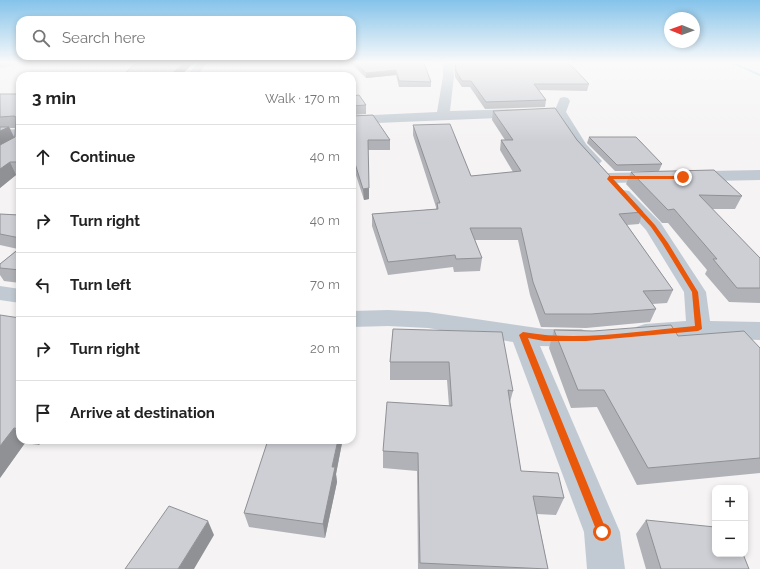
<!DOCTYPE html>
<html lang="en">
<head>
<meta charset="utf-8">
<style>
	body { margin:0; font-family:Raleway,sans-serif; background:#f2f2f2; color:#222 }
	.controls { position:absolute; right:12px; bottom:12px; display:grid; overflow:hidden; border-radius:8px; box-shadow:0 2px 6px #0003 }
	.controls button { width:36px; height:36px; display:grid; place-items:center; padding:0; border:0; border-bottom:1px solid #e0e0e0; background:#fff; color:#222; font:20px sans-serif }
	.compass { position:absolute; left:664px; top:12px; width:36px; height:36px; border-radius:50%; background:#fff; box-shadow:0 2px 6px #0003; rotate:271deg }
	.stop { position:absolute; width:12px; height:12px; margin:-9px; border:3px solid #ea580c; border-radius:50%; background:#fff }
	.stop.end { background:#ea580c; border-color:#fff; box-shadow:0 1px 4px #0008 }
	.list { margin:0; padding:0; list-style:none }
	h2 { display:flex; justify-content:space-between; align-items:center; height:52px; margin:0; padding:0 16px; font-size:17px }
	h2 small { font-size:13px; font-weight:400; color:#767676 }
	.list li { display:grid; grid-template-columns:26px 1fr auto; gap:12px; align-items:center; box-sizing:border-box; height:64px; padding:0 16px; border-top:1px solid #e0e0e0 }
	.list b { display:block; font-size:15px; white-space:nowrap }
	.list em { font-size:13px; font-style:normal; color:#767676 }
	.icon { flex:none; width:22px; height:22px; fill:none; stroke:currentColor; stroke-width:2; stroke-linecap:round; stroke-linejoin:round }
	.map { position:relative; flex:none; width:760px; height:569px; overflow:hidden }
	.search { position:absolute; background:#fff; box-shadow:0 2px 6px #0003; left:16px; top:16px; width:340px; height:44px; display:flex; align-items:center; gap:10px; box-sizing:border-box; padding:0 14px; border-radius:12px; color:#767676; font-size:15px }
	.panel { position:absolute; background:#fff; box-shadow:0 2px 6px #0003; left:16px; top:72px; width:340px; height:372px; border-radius:12px }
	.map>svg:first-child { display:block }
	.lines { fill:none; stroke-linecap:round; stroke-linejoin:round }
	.stream { fill:#90daee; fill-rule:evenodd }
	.minor { fill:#c1cad2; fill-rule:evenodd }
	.wall { fill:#b0b2b7; fill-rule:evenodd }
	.shaded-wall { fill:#909195 }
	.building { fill:#cdcfd5; stroke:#909195 }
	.route { fill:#ea580c }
</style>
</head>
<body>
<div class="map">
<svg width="760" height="569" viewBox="0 0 760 569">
	<rect width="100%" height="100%" fill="#f5f3f3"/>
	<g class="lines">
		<path class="stream" d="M731,63h4l25,11v2z"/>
		<path class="minor" d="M0,63h17l-1,2 -16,3z
			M197,63h10l-10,13h-10z
			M443,63h10l1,13 -4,35 72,-2 4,1 2,3 -2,3 -4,1 -170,7v-8l85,-4 6,-36z
			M564,97l4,1 2,3 -4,11 20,32 16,17 -3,3c-3,1 -6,2 -9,1 -13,-6 -28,-40 -36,-53l6,-14z
			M20,129v8l-20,1v-8z
			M760,170v10l-151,3 -6,-2 -2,-3 2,-3 6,-2z
			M623,190l6,1 31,31 46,70 4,29 50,1v18l-61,-2 -54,4 -9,-3 -3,-6 3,-6 9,-3 41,-3 -2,-29 -38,-62 -32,-35 3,-4z
			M0,286l20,3v14l-20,-3z
			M388,310l40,2 116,17h37l9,3 3,6 -3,6 -9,3 -41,-1 80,186 5,37h-38l-3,-37 -71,-190 -85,-14 -40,-2 -36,1v-16z"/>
	</g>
	<path class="wall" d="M351,63h73l7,19v5h-32l-3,-12 -30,3z
		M454,63h115l20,21 -2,7 -48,-1 7,10 -1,7 -60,2 -15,-22h-8l-7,-10z
		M0,94h20v81h-4l-16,13zM10,128h5l-1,9z
		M352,96l14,9v9l-14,1z
		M493,111l84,29 66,72 -4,12 -12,1 46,65 -6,13 -15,1 4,5 -6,13 -64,6 -45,-1 -11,-32 -12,-55h-43l7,18 -2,13 -26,1 -1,-5 -65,8 -16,-49v-12l64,-5v-2l-23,-72v-10l58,51 42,-4 -13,-22 1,-10h4l-13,-20z
		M352,116l38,24v10h-22l1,49 -5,1 -12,-37z
		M589,137l73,27 -3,7h-44l-28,-28z
		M631,172l111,24 -7,13h-23l48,49v45l-31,-1 -24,-28 2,-4 -39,-47h-6l-36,-39z
		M0,214l19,1 1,-1v69l-16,-2 -4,-6v-11l18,-15 -18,-4z
		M20,318v122h22l-3,5 -14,-2 -25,35z
		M393,329l120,62 -3,11 11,69 43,27 -8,17 -19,-1 11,55h-130l-1,-98 -34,-3v-17l66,-45 -2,-26h-57v-18z
		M554,330l124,6 82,12v125l-123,12 -40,-78 -26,1 -22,-60z
		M268,440h74v3l-6,31 1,8 -12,56 -76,-11 -5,-14z
		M646,520l103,49h-103l-10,-35z"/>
	<path class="shaded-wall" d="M184,63h10l-14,13h-11z
		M396,70v5l-30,3v-5z
		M9,127l6,12 -15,7v-15z
		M10,162l6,13 -16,13v-19z
		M369,188v11l-5,1 -1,-11z
		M14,428l6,8v4h3l2,3 -25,35v-32z
		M35,440h7l-3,5z
		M338,440h4v3l-6,31 1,8 -12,56 -2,-14 9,-57z
		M208,521l6,14 -20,34h-16z"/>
	<path class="building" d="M136,63h48l-15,13h-47z
		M355,63h69l7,19 -32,-1 -3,-11 -30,3z
		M455,63h114l20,21h-55l12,16 -60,2 -15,-21h-9l-6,-10z
		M0,94h20v68h-10l-10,7v-24l15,-8 1,-20 -2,-1 -14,1z
		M359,95l7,10 -14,1v-10z
		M555,108l22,32 66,72 -24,2 54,76 -30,1 13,18 -65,5h-46l-12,-32 -12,-54h-51l12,30 -26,1 -1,-4 -67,7 -16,-48 66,-5 -1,-6h3l-27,-78 37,-1 21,52 50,-5 -20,-31h12l-20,-29z
		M373,115l17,25h-22l1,48 -6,1 -11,-35v-38z
		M0,127h9l-9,4z
		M589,137h47l26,27 -45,1z
		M714,170l28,26 -43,-1 61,63v30h-23l-24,-29h4l-43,-50 -6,1 -37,-38z
		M0,214l19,1 1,-1v24l-20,-4z
		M20,248v22l-20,-2v-4z
		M0,315l20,3v111l-6,-1 -14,18z
		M671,325l7,11 66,-5 16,17v110l-112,10 -44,-78h-26l-24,-60 39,1z
		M393,329l109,3 11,59 -5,-1 13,81 37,2 6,25 -31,-2 15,73 -128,-6 -2,-110 -35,-2 4,-49 65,4 -3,-44h-59z
		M268,440h70l-6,27h3l-12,57 -79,-11z
		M169,506l39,15 -30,48h-53z
		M646,520l69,7v27h28l6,15h-88z"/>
	<linearGradient id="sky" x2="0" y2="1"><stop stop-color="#85c3ea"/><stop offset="0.44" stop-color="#fafafa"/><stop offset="1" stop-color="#fafafa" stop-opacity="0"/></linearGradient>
	<rect width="760" height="142" fill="url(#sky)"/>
	<path class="route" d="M609,176h74l2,1 -2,2h-70l42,46 13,18 30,49 4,37 -4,2 -112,10h-42l-16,-3 79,194 -1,4 -4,1 -4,-1 -1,-4 -78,-197 4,-3c56,10 115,-1 172,-6l-3,-34 -30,-49 -11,-16 -44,-48z"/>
</svg>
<div class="controls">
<button>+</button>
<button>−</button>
</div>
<svg class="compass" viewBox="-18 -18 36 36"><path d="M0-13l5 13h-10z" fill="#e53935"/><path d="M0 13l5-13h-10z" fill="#767676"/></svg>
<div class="stop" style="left:602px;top:532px"></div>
<div class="stop end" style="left:683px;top:177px"></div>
<div class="search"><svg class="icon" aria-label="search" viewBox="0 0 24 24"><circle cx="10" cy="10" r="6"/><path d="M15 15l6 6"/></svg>Search here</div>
<section class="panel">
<h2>3 min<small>Walk · 170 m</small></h2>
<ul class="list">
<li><svg class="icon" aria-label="ahead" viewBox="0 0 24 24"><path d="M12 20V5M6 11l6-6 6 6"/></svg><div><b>Continue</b></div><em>40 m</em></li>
<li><svg class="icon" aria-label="right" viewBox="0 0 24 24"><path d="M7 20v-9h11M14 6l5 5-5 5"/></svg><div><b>Turn right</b></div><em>40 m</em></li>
<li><svg class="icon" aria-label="left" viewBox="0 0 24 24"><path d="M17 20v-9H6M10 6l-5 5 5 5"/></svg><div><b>Turn left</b></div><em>70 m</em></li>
<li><svg class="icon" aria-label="right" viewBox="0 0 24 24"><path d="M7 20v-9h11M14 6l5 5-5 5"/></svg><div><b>Turn right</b></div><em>20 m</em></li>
<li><svg class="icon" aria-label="arrive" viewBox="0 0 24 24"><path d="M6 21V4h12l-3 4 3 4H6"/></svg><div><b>Arrive at destination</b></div></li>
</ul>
</section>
</div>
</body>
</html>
